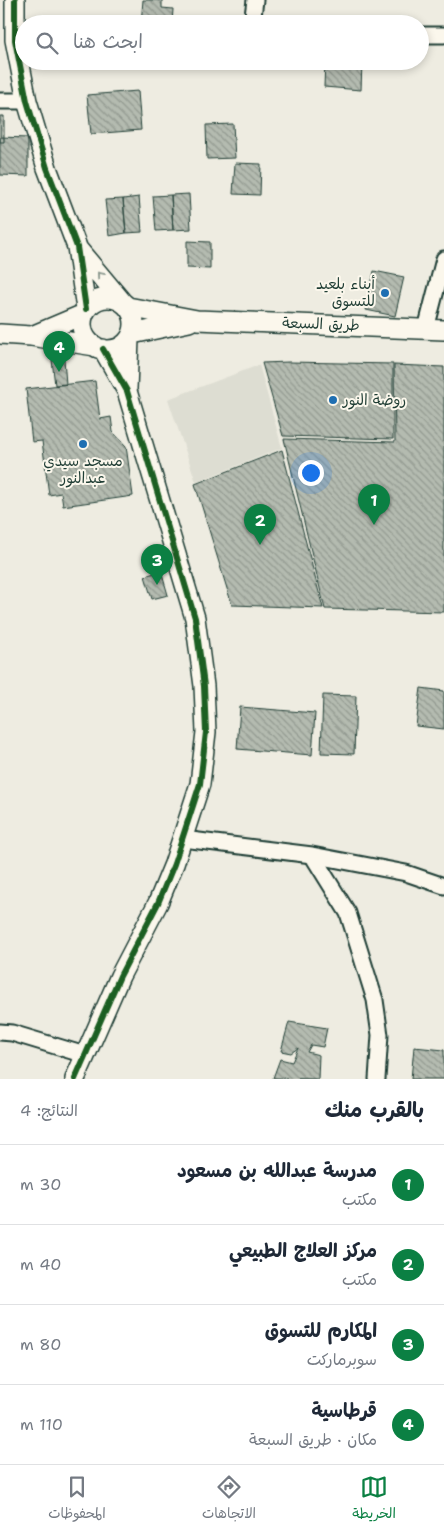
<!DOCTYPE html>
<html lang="ar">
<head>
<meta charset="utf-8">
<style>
	body { margin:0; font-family:"Shantell Sans","Playpen Sans Arabic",sans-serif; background:#f6f6f7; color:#1f2937; direction:rtl }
	.you { position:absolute; left:310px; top:472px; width:18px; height:18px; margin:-12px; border:4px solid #fff; border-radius:50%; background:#1a73e8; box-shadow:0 0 0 8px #1a73e833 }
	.badge { display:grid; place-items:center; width:32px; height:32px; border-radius:50%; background:#0b8043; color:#fff; font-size:16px; font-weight:700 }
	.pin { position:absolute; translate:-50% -41px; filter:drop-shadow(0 1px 2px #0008) }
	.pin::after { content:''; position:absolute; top:26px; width:18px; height:15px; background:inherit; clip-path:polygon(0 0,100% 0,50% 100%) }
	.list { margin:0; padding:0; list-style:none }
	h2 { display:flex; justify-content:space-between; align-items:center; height:65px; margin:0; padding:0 20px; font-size:21px }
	h2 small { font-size:16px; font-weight:400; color:#747a83 }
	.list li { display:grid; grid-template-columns:32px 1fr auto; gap:15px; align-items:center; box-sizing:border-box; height:80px; padding:0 20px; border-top:1px solid #e0e1e3 }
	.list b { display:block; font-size:19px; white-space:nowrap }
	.list p { margin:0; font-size:16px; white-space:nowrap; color:#747a83 }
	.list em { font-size:16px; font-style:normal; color:#747a83 }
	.icon { flex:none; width:28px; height:28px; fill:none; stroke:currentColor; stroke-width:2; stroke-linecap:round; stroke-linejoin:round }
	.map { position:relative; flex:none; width:444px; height:1079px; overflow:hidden; direction:ltr }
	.search { position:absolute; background:#fff; box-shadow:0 2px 8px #0003; left:15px; right:15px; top:15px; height:55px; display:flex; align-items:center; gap:12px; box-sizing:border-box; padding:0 18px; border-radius:28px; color:#747a83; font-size:19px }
	.sheet { height:385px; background:#fff }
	nav { display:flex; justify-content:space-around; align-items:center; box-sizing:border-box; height:70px; border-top:1px solid #e0e1e3; background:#fff; font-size:14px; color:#747a83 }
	nav a { display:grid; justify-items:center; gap:2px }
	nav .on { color:#0b8043 }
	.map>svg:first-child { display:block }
	.built { fill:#ddddd2 }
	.building { fill:url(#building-back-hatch); stroke:#1f3d34 }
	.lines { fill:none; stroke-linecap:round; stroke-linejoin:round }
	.minor-casing { stroke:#1f3d34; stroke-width:19 }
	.tertiary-casing { stroke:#1f3d34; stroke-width:22 }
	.minor { stroke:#fbf7ec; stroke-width:15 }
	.tertiary { stroke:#fbf7ec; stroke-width:19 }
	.cycleway-casing { stroke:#fbf7ec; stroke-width:9 }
	.cycleway { stroke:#1b5e20; stroke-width:6 }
	.oneway { stroke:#8d9a90 }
	.poi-dot { fill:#1f6fb2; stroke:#fbf7ec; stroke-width:2 }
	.labels { text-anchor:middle; stroke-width:4; stroke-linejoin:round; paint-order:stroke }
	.poi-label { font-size:15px; fill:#1f3d34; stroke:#fbf7ec; text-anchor:end }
	.street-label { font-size:15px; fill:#1f3d34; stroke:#fbf7ec }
</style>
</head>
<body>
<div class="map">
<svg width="444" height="1079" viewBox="0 0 444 1079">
	<defs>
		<pattern id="building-back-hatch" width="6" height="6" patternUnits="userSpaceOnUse" patternTransform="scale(1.25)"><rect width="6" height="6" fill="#b4bbb0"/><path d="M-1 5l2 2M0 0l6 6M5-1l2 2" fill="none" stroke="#929990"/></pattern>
	</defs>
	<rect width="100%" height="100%" fill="#eeece1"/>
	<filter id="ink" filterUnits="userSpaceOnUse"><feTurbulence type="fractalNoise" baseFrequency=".02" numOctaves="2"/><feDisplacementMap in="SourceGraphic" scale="10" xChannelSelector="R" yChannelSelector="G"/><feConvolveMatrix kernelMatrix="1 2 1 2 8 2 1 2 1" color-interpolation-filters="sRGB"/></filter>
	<g filter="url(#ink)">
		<path class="built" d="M259,365l23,83 -86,34 -28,-83z"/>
		<path class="building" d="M143,0h19v8l11,1 -1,15h-31z
			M325,61h37l-1,29 -37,-3z
			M138,91l3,39 -50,4 -4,-39z
			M0,116h4v26h-4z
			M233,124l2,34 -28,1 -1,-34z
			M0,137l28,1v38l-28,-1z
			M235,163l26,1 -1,31 -27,-1z
			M189,194l2,35 -18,1 -2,-35z
			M171,195l2,35 -17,1 -3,-35z
			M139,197l3,35 -16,1 -3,-34z
			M123,199l3,34 -17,3 -4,-36z
			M187,241l23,1v27l-23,-1z
			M374,271l30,6 -9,39 -29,-6z
			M64,359l2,25 -11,1 -3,-25z
			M289,362l104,2v75l-110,-3 -21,-73z
			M394,365l50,2v245l-119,-3 -41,-170 111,3z
			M95,381l5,38 11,-2 2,15 13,14 7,50 -70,10 -2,-13 -12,2 -7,-54 -10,1 -6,-53z
			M282,450l41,158 -91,-3 -37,-121z
			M161,571l7,24 -16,4 -7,-23z
			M421,688l23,3v38l-28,-3z
			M323,695l33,1 -2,58 -33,-1z
			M240,707l75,6 -3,42 -75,-6z
			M289,1022l38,6 -4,19 -12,-2 -4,7 12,3 -1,24 -45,-1 7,-19 12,3 6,-14 -7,5 -10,-2z
			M414,1047l30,3v29h-33z"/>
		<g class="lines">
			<defs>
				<path id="minor" d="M252,24l3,-24
					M420,35h24
					M0,101h27
					M426,329l18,-70
					M183,839l129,16 94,18 38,13
					M312,855l36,58 27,87 5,35 -3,44
					M0,1032l12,1 73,22"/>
				<path id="tertiary" d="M15,0v40l12,61 20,67 30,79 9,62
					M77,248l46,55
					M82 324a26 26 0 1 1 52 0a26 26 0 1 1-52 0Z
					M128,307l69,13 247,10
					M0,334l31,2 64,10
					M132,334l57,-12
					M32,336l52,-22
					M127,389l2,-50
					M75,1079l45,-103 38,-73 16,-39 26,-80 6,-52 -2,-46 -9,-68 -68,-227 -24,-42"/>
			</defs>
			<use href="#minor" class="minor-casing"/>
			<use href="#tertiary" class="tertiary-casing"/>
			<use href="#minor" class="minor"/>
			<use href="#tertiary" class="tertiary"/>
			<defs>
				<path id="cycleway" d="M15,0v40l12,61 20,67 30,79 9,62
					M75,1079l45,-103 38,-73 16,-39 26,-80 6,-52 -2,-46 -9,-68 -68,-227 -24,-42"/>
			</defs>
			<use href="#cycleway" class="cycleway-casing"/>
			<use href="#cycleway" class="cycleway"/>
		</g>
		<defs><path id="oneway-chevron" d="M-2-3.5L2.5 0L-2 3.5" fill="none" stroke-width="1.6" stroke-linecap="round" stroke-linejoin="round" transform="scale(1.25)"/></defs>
		<use class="oneway" href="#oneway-chevron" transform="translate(100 275) rotate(-130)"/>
	</g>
	<g class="poi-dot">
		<circle cx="385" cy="293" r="5"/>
		<circle cx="333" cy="400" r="5"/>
		<circle cx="83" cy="444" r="5"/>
	</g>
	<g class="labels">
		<g class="poi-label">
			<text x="375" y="289">أبناء بلعيد<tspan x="375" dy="17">للتسوق</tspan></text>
			<text x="343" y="405" text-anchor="start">روضة النور</text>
			<text x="83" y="466" text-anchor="middle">مسجد سيدي<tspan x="83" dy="17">عبدالنور</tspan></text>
		</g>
		<g class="street-label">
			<text transform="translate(321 324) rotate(2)" y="5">طريق السبعة</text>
		</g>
	</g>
</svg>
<div class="you"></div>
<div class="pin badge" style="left:374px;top:525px">1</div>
<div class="pin badge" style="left:260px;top:545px">2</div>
<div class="pin badge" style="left:157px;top:585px">3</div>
<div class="pin badge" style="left:59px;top:372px">4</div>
<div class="search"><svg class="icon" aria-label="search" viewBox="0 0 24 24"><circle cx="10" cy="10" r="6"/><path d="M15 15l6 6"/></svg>ابحث هنا</div>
</div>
<section class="sheet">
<h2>بالقرب منك<small>النتائج: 4</small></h2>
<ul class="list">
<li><span class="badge">1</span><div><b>مدرسة عبدالله بن مسعود</b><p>مكتب</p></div><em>30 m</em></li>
<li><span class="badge">2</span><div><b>مركز العلاج الطبيعي</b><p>مكتب</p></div><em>40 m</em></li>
<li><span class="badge">3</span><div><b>المكارم للتسوق</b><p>سوبرماركت</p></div><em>80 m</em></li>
<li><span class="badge">4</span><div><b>قرطاسية</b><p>مكان · طريق السبعة</p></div><em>110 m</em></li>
</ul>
</section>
<nav>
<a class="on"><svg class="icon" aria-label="map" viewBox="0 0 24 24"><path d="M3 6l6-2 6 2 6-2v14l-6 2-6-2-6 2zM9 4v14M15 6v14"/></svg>الخريطة</a>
<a><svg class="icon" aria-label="directions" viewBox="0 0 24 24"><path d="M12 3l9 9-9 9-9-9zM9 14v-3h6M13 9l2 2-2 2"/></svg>الاتجاهات</a>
<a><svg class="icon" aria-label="saved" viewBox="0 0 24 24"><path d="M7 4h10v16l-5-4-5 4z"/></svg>المحفوظات</a>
</nav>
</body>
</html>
